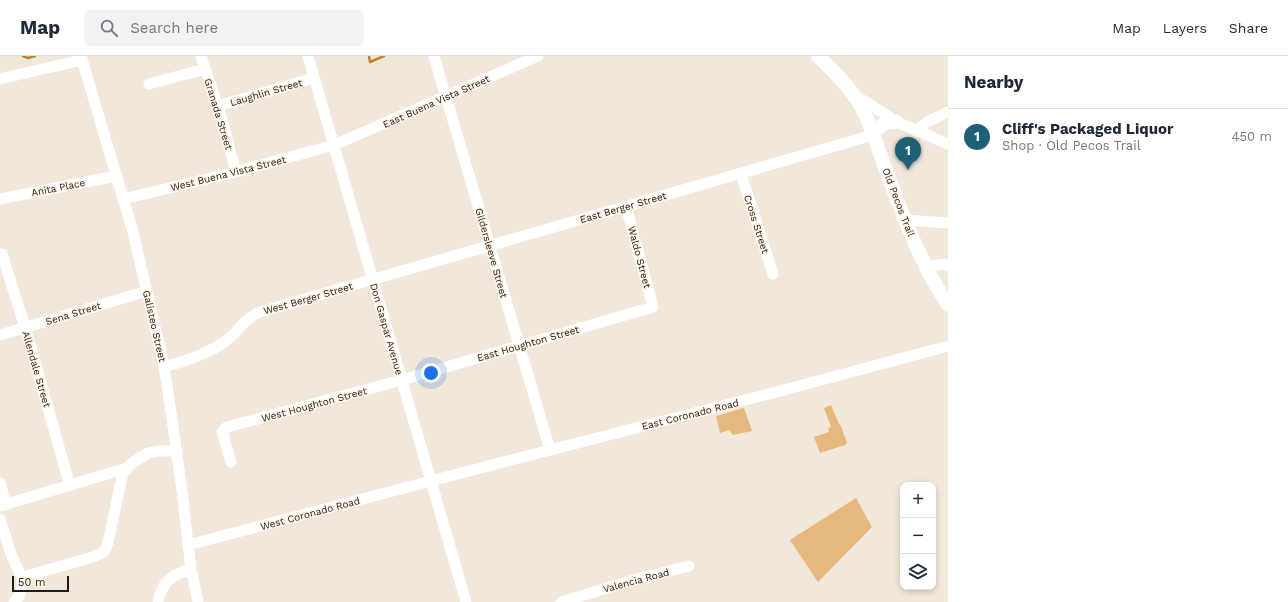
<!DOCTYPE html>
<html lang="en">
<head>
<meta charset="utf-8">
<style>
	body { margin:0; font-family:"Work Sans",sans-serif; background:#f2f2f3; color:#1f2937 }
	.controls { position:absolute; right:12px; bottom:12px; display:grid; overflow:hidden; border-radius:8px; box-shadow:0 2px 6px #0003 }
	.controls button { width:36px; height:36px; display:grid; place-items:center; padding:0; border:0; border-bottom:1px solid #e0e1e3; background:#fff; color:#1f2937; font:20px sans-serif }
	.scale { position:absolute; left:12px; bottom:10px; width:57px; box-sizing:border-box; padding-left:4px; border:2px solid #1f1b17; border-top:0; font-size:11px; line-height:14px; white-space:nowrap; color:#1f1b17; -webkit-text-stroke:3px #fff4e7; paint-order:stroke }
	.you { position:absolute; left:431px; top:317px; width:14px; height:14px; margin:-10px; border:3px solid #fff; border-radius:50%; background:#1a73e8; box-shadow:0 0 0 6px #1a73e833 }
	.badge { display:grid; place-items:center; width:26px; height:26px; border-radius:50%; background:#1e6074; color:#fff; font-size:13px; font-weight:700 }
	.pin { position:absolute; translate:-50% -33px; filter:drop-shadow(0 1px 2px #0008) }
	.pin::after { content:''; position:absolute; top:21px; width:14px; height:12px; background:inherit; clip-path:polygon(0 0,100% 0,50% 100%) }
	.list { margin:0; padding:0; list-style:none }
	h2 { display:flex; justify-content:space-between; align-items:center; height:52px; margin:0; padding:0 16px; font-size:17px }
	h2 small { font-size:13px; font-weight:400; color:#747a83 }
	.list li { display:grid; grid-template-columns:26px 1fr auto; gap:12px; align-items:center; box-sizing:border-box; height:56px; padding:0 16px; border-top:1px solid #e0e1e3 }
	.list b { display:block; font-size:15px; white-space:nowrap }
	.list p { margin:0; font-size:13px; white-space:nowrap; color:#747a83 }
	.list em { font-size:13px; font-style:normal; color:#747a83 }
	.icon { flex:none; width:22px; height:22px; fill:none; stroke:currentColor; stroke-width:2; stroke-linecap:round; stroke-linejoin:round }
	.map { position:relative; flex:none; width:948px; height:546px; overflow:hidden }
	header { display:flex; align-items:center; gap:24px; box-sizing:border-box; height:56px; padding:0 20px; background:#fff; border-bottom:1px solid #e0e1e3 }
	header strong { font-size:19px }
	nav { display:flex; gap:22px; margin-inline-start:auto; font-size:14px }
	.search { width:280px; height:36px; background:#f2f2f3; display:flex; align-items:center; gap:10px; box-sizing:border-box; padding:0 14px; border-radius:8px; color:#747a83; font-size:15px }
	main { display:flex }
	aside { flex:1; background:#fff }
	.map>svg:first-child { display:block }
	.green { fill:#e6b87e }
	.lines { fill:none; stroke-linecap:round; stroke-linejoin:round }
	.stream { stroke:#c28425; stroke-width:2.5 }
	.minor { stroke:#fff; stroke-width:11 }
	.major { stroke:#fff; stroke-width:14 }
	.labels { text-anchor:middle; stroke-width:3; stroke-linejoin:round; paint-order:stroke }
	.street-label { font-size:10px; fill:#1f1b17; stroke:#fff4e7 }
</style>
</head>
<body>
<header>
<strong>Map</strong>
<div class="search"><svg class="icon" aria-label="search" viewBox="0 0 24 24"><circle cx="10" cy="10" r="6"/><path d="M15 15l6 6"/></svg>Search here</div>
<nav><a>Map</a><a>Layers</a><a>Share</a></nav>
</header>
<main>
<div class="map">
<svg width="948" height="546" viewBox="0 0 948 546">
	<rect width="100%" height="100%" fill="#f1e7da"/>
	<path class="green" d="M831,349l8,19 2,2 6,17 -2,2 -25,8 -6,-16 15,-5 -1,-4 3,-1 -7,-19z
		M744,352l8,23 -19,4 -4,-5 -9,3 -4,-17z
		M856,442l16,29 -54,55 -28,-42z"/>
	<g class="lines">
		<path class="stream" d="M23,0l5,2 7,-2
			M369,0l1,6 14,-6"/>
		<path class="minor" d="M81,0l52,176 31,134 7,46 11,79 9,78 7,33
			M201,0l4,13 13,37 18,66
			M308,0l158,546
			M434,0l116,394
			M0,23l82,-19
			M149,28l56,-15
			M855,40l13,7 29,19 51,22
			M218,50l96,-28
			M916,75l11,-9 21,-10
			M741,118l32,100
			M0,143l116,-23
			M123,143l113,-27 98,-27 204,-89
			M905,164l43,3
			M2,198l23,73 45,159
			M926,211l18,-3 4,2
			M0,279l147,-44
			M164,310c16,-2 50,-15 63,-26 14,-11 15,-20 33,-28l613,-177
			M231,406l-9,-30 5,-5 175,-47 251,-73 -27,-101
			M0,427l6,22
			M0,450l127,-38
			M0,463l11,35 12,26
			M188,489l296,-78 300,-77 164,-44
			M14,546l6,-7 2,-15 8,-5 63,-18 11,-5 4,-9 12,-57 3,-13 9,-10 16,-10 9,-2h20
			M158,546c4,-21 14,-27 33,-33
			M561,546l76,-23 52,-13"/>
		<path class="major" d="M818,0c19,19 37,36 48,60 25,64 44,131 82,189
			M873,79c6,-9 13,-15 24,-13"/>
	</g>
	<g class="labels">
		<g class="street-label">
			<text transform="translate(266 36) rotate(-16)" y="4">Laughlin Street</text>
			<text transform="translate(436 45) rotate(-24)" y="4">East Buena Vista Street</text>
			<text transform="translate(219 58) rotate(73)" y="4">Granada Street</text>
			<text transform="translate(228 117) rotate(-14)" y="4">West Buena Vista Street</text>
			<text transform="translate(58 131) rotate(-11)" y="4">Anita Place</text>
			<text transform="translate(899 146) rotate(69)" y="4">Old Pecos Trail</text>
			<text transform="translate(623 151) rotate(-16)" y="4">East Berger Street</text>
			<text transform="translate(757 168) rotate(72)" y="4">Cross Street</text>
			<text transform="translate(492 197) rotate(74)" y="4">Gildersleeve Street</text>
			<text transform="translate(640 201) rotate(75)" y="4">Waldo Street</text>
			<text transform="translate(308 242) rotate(-16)" y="4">West Berger Street</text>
			<text transform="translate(73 257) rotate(-17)" y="4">Sena Street</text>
			<text transform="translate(155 270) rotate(77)" y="4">Galisteo Street</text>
			<text transform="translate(387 273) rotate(74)" y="4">Don Gaspar Avenue</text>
			<text transform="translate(528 287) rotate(-16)" y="4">East Houghton Street</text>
			<text transform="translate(37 313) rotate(74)" y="4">Allendale Street</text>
			<text transform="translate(314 348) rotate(-15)" y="4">West Houghton Street</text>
			<text transform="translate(690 358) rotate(-14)" y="4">East Coronado Road</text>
			<text transform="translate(310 457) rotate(-15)" y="4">West Coronado Road</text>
			<text transform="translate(636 524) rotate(-15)" y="4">Valencia Road</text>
		</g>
	</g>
</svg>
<div class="controls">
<button>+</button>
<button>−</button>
<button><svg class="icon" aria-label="layers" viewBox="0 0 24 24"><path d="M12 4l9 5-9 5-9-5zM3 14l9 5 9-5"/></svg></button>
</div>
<div class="scale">50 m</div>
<div class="you"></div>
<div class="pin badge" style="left:908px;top:114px">1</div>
</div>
<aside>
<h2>Nearby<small></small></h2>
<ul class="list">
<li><span class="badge">1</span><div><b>Cliff's Packaged Liquor</b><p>Shop · Old Pecos Trail</p></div><em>450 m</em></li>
</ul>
</aside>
</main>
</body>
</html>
